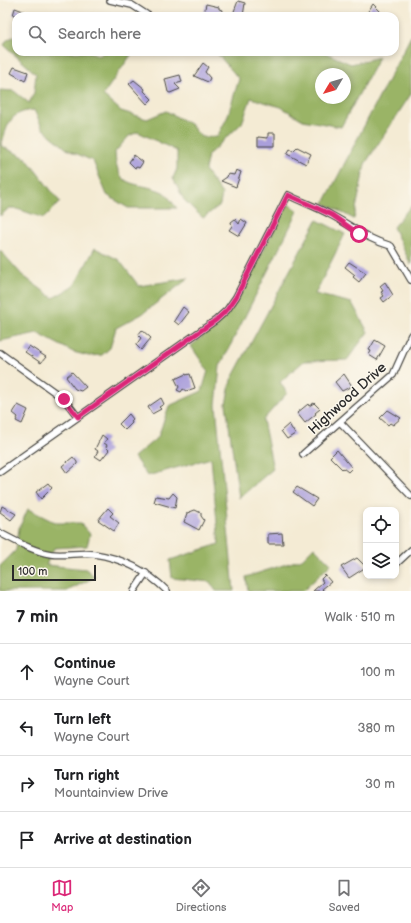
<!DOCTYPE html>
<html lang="en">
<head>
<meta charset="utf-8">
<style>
	body { margin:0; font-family:"Balsamiq Sans",sans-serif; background:#f2f2f2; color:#202124 }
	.controls { position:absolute; right:12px; bottom:12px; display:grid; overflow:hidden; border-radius:8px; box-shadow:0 2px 6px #0003 }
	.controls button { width:36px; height:36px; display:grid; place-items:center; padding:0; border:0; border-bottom:1px solid #e0e0e0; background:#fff; color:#202124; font:20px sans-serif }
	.compass { position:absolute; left:315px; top:68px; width:36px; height:36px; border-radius:50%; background:#fff; box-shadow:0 2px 6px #0003; rotate:232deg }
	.scale { position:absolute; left:12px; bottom:10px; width:84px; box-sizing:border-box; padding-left:4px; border:2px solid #2b2b2b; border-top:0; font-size:11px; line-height:14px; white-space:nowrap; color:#2b2b2b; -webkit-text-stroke:3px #fbf7ec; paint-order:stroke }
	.stop { position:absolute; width:12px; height:12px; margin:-9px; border:3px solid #db2777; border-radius:50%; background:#fff }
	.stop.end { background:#db2777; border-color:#fff; box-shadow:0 1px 4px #0008 }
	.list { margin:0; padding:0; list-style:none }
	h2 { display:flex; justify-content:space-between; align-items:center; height:52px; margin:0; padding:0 16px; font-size:17px }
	h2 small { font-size:13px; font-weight:400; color:#757577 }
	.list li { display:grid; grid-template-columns:26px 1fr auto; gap:12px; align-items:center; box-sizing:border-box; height:56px; padding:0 16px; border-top:1px solid #e0e0e0 }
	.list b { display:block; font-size:15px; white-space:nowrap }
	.list p { margin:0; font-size:13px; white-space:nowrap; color:#757577 }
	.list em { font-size:13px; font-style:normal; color:#757577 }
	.icon { flex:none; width:22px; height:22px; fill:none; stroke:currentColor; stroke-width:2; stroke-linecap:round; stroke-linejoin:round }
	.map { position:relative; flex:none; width:411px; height:591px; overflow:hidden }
	.search { position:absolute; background:#fff; box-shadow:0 2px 6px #0003; left:12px; right:12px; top:12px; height:44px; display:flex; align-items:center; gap:10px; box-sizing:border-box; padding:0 14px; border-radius:12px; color:#757577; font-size:15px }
	.sheet { height:276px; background:#fff }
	nav { display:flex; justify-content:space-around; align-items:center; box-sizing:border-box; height:56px; border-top:1px solid #e0e0e0; background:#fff; font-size:11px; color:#757577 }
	nav a { display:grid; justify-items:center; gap:2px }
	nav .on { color:#db2777 }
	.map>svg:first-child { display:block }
	.forest { fill:#9ab466; stroke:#627048; fill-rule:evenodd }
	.building { fill:#aa9fdb }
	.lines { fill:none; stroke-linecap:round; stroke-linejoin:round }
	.minor-casing { stroke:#494844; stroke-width:8 }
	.minor { stroke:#fff; stroke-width:5.5 }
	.route { stroke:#db2777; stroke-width:5 }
	.labels { text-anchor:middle; stroke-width:3; stroke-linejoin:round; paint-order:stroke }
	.street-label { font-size:14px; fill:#2b2b2b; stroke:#fbf7ec }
</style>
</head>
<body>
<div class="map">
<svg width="411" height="591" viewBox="0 0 411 591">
	<rect width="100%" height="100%" fill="#fbf7ec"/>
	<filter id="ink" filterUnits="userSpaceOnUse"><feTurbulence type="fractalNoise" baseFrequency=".025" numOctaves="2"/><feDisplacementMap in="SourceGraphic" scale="8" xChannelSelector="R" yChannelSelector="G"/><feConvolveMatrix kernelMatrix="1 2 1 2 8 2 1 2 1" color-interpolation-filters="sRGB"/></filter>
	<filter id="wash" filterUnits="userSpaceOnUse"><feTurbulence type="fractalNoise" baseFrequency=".012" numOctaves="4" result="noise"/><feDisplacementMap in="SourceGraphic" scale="16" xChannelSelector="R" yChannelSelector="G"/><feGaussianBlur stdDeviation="0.9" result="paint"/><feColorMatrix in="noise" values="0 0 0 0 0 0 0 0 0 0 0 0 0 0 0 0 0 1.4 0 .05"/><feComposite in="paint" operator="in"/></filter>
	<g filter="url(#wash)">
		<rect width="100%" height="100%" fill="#f4ebd4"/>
		<path class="forest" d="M16,36v16h75l8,4 5,-4h29l-30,43 18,16 26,8 19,-8 24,13 11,13h16l10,-19 12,-39 -23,-27h107l28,12 28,-7 -38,70 -38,-7 -22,-13 -30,-9 -9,25 -34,32 -3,15 17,24 -2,11 -17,13 -19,-18 -11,-22 4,-9v-18l-39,-19 -9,4 -14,16c2,40 21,28 48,40 5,3 10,12 14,16h-49l-21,-13 -14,-34 -25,-11 -25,-21 -9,-19c-25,2 -26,14 -33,36l25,12 34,44 -16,16 -30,-10h-5l-9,8v-126l14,1 15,12 5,-10 2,-19 -32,-29 4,-6zM321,74h24v24h-24z
			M411,36v58l-46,70 -11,55 -30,-16z
			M288,204l10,7 -78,155 -4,39 18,186h-18l-6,-9 -38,-4 -2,-18 49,-16 -8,-86 -64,18 -13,-19 24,-20 11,-31 33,-15 6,-20 -17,-25 27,-22 15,-17z
			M411,206v59l-18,-38z
			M317,220l28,14 -30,60 37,9 16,29 -21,28 -43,1 -24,21 7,11 -24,27 10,49 -34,29 -13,-94 5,-24z
			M95,248l24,12 20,26 50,-8 -47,36 -26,14 -6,20 -8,7 -13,1 -16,-4 -36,-19 -37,8v-91l22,25 31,23 21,-12z
			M28,509l28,14h24l10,11 -3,12 -33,2 -8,17 40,4 9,8 -28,14h-67v-25l16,-16 3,-22z
			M314,547l17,17 -28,27h-55l-2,-14 56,-18z"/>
		<g id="blocks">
			<path class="building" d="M238,1l7,2 -2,13 -10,-2z
				M206,4l13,3v2l3,1 -1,5 -10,1 -7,-3z
				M373,4l7,7 -3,5h-12z
				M15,8l19,7v1l-21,-1z
				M203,63l5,4 -3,5 5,6 -2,4 -14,-6z
				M14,67l14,5 -3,9 -14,-8z
				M180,75l2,7 -7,2 5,5 -10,4 -2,-1 -3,-13z
				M134,80l11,9 -1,2 8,8 -5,5 -18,-20z
				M268,133h7v13h-17v-9l10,1z
				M297,147l14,7 -5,10 -19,-10 3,-5 3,2z
				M134,155l9,7 -4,6 -2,-1 -2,1 -6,-6z
				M236,170l5,2 -5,15 -15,-6 6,-4 1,-3 6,1z
				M235,219l4,5 2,-5 6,4 -8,13 -10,-6 3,-4 -1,-4z
				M349,262l17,11 -7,9 -6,-5 2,-2 -10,-8z
				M385,282l8,13 -9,7 -3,-4 3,-2 -3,-4 2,-1 -3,-5z
				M183,307l6,5 -10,13 -5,-4z
				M142,330l9,8 -10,12 -5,-5 5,-7 -3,-3z
				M375,340l10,6 -8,14 -8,-5 2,-4 -2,-1z
				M29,346l17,11 -5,6 -16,-11z
				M72,372l14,15 -5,4 -6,-2 -9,-12z
				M186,374v1l4,-1 5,14 -9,3 -3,-2 -2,3 -4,-2 2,-3 -4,-8z
				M344,374l8,12 -10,5 -7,-9z
				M161,398l3,6 -5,3 2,2 -9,5 -4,-7z
				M314,403l6,6 -5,4 1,1 -11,9 -8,-10 11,-9 1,2z
				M18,405l10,5 -6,14 -6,-3 2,-4 -5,-4z
				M388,410l13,8 -8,7 -3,-2 -2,2 -8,-7z
				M129,414l4,5 -2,2 1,2 -7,7 -6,-6z
				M289,424l6,10 -8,5 -6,-8z
				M102,435l5,4 -3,4 3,2 -1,2 3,3 -8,10 -6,-4 3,-5 -3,-2z
				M337,450l15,18 -4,4 -5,-4 -1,1 -12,-12z
				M73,457l4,5v2l-10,9 -5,-7z
				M48,483l4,5 -11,11 -5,-7z
				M297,487l20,12 -5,7 -19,-14z
				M173,493l4,4 -2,11 -21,-6 2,-6 13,2z
				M2,506l14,8 -5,6 -11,-8z
				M108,508l5,5 -3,3 9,7 -5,8 -16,-11z
				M195,510l6,3v3l3,4 -5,10 -15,-8 3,-9z
				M282,533l1,11h-15v-10z
				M357,558l9,9 -17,11 -8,-11z
				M325,575l6,7 -9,7 2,2h-11l10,-9 -2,-3z"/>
		</g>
	</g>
	<g filter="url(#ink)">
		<use href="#blocks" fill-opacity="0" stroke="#494844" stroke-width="1"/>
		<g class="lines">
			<defs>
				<path id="minor" d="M110,0l22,5 17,11
					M0,353l64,46 14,18
					M341,423l70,73
					M303,454l90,-79 18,-40
					M0,472l216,-152 11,-10 9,-13 52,-102c14,7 29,12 43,20 23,12 33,23 60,31l20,34
					M0,533c16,8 32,18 51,21 14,2 29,-2 43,0 28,4 53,17 73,37
					M396,564l15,-14
					M134,591l12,-18"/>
			</defs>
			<use href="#minor" class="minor-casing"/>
			<use href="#minor" class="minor"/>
		</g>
	</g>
	<g class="lines" filter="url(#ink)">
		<path class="route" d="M64,399l14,18 138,-97 11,-10 9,-13 52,-102 44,20 27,19"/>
	</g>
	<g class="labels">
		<g class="street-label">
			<text transform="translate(347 398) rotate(-42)" y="5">Highwood Drive</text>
		</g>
	</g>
</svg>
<div class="controls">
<button><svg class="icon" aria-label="locate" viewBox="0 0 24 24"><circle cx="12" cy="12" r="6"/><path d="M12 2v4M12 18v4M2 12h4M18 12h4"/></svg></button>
<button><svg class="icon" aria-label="layers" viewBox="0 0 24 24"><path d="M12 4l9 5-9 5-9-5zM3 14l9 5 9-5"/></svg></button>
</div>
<svg class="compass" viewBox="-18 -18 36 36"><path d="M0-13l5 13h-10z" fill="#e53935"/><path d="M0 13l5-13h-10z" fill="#757577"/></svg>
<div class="scale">100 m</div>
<div class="stop" style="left:359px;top:234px"></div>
<div class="stop end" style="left:64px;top:399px"></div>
<div class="search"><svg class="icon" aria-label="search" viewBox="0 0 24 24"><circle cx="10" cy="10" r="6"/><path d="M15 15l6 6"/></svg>Search here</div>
</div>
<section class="sheet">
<h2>7 min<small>Walk · 510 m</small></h2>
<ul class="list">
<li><svg class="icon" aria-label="ahead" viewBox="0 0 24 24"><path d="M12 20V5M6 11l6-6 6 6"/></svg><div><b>Continue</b><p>Wayne Court</p></div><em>100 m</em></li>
<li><svg class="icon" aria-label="left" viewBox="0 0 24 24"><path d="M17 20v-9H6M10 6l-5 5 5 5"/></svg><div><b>Turn left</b><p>Wayne Court</p></div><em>380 m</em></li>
<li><svg class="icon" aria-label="right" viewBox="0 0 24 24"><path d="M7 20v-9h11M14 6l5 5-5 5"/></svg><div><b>Turn right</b><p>Mountainview Drive</p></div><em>30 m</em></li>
<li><svg class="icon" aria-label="arrive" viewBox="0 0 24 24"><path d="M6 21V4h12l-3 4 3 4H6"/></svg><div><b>Arrive at destination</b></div></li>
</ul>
</section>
<nav>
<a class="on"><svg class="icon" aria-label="map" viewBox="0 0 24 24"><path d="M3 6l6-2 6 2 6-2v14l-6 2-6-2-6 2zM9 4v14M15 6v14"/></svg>Map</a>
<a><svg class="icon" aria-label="directions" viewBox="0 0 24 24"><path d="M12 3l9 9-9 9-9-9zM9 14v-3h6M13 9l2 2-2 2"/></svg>Directions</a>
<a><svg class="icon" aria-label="saved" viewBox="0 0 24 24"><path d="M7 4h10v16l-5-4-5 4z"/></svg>Saved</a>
</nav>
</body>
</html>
